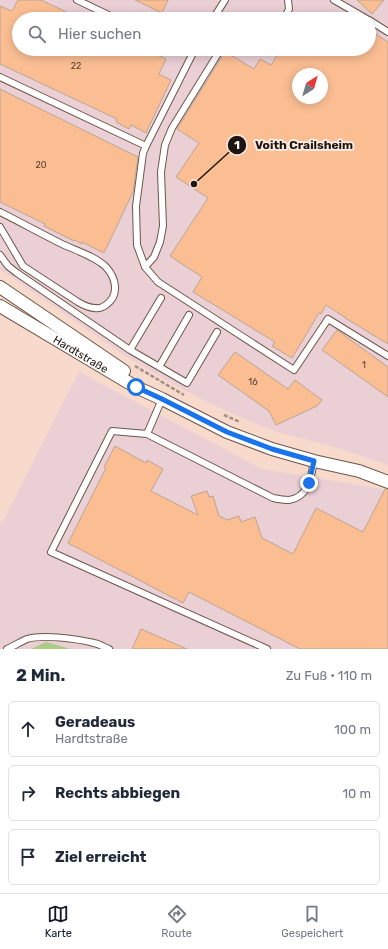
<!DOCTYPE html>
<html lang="de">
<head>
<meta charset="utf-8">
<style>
	body { margin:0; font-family:Rubik,sans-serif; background:#f2f2f3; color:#1f2937 }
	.compass { position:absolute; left:292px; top:68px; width:36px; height:36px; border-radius:50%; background:#fff; box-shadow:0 2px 10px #0003; rotate:37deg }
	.stop { position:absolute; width:12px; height:12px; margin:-9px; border:3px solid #1a73e8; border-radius:50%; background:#fff }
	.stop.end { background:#1a73e8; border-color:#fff; box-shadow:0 1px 4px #0008 }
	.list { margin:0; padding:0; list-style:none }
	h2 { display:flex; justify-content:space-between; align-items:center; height:52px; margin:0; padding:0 16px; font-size:17px }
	h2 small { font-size:13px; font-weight:400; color:#747a83 }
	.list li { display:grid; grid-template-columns:26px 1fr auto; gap:12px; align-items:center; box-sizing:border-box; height:56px; margin:0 8px 8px; padding:0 8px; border:1px solid #e0e1e3; border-radius:6px }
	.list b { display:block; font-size:15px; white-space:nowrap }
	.list p { margin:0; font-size:13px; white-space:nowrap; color:#747a83 }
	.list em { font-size:13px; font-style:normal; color:#747a83 }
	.icon { flex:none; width:22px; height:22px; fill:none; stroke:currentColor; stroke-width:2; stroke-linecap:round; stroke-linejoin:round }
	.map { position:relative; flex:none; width:388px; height:649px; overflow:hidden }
	.search { position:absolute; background:#fff; box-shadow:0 2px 10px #0003; left:12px; right:12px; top:12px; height:44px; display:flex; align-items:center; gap:10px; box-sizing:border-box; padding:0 14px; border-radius:22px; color:#747a83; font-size:15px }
	.sheet { height:244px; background:#fff }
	nav { display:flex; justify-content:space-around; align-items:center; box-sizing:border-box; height:56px; border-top:1px solid #e0e1e3; background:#fff; font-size:11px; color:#747a83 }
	nav a { display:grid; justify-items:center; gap:2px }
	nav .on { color:#111827 }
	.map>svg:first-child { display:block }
	.industrial { fill:#eacfd5; fill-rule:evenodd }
	.green { fill:#accc86 }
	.building { fill:#fbbe93; stroke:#bda493; fill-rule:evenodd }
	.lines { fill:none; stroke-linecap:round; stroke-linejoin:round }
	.service-casing { stroke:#6e5649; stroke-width:8 }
	.minor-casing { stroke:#6e5649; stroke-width:14 }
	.path { stroke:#a48f84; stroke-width:2.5; stroke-dasharray:4 2; stroke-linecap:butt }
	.service { stroke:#fff; stroke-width:6 }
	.minor { stroke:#fff; stroke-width:12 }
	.route { stroke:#1a73e8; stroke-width:5 }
	.labels { text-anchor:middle; stroke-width:4; stroke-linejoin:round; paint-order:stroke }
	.number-label { font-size:9px; fill:#563f31 }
	.street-label { font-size:11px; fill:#1f1510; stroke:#fceae1 }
	.leader { fill:none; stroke:#1f1510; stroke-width:1.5 }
	.callout-dot { fill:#1f1510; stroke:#fceae1; stroke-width:1.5 }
	.mark-label { font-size:12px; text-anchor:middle; font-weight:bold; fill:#fff }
	.callout-label { font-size:12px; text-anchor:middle; font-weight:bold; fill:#1f1510; stroke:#fceae1; stroke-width:4; stroke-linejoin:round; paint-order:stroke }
</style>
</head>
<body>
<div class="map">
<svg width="388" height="649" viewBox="0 0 388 649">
	<rect width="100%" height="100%" fill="#f7dacc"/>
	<path class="industrial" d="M0,0h388v465l-47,-16 -63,-17 -29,-11 -42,-19 -40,-21 -42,-25 -125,-87zM19,19h350v30h-350zM298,74h24v24h-24z
		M79,372l183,97 126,21v159h-388v-127l2,1z"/>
	<path class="green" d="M46,642l25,7h-40z"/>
	<path class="building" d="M18,0h23l40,19h-62v30h126l21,10 -7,15 12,6 -25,53 -15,-8 -2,4 -13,-7 1,-3 -117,-55v-58l12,5z
		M135,0h33l-6,13z
		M357,0h27l-12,14z
		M369,30l19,12v302l-43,-26h1l-20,-13 -5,9 -2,-1 -27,45 -20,-12 3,-4 -82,-50 9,-15 -32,-21 38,-58 -32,-21 23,-34 -22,-14 46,-74 3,-3 28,17 6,-10 11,6 10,-16h88zM298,74h24v24h-24z
		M0,89l138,68 -5,35 -29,61 -22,-11v2l-7,-4 -1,1 -30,-15 1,-2 -45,-22z
		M337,330l51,37v30l-66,-47z
		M235,352l53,37 7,-9 27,20 -5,6 -41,19 -7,-14 -51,-36z
		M115,446l31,17 1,-3 16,9 -12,22 47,24 -7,-19 16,-5 2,6 4,-1 6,20 8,4 12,-4 2,6 14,-5 7,21 31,16 23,-46 47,24 22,-43h3v160h-88l-111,-57 -6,11 -115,-60 38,-75 -2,-1z
		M141,629l46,20h-55z"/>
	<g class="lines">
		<defs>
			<path id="service" d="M77,0l40,19
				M334,0l33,19
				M213,19l12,-19
				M284,19l5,-10 -1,-9
				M369,20l19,12
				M181,49l11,5
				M195,49l-49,97 -3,7 -7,53 1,39 8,22 13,15 136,88 34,-51 60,37
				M0,77l146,69
				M0,212c20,10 40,21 60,31 14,7 35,13 46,24 10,11 14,28 0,38 -3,2 -7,4 -11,3 -6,0 -12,-3 -17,-6l-55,-36 -23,-39
				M0,255l8,11 9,7 113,77 57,33 30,-51
				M145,267l9,-10 6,-15 3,-16 -2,-54 4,-27 7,-17 47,-76 3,-3
				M130,350l31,-52
				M159,367l30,-52
				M162,399l-15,35 -35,-3 -61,121 216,97
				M147,434l126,64c5,1 11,2 16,2 20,-3 22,-23 25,-39
				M7,649c7,-3 13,-7 20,-10 16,-5 51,0 67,4 5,1 10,4 15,6"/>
			<g id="minor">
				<path d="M0,287l124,84"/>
				<path id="s1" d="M0,306l136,81 26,12 65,33 45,17 42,12 45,10 29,11"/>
			</g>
		</defs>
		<use href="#service" class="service-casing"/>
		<use href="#minor" class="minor-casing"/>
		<path class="path" d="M135,366l49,29
			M224,415l16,7"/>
		<use href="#service" class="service"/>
		<use href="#minor" class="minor"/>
	</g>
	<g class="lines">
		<path class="route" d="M136,387l26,12 65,33 45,17 42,12 -5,22"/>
	</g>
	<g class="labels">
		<g class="number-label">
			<text x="76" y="69">22</text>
			<text x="41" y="168">20</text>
			<text x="364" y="368">1</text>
			<text x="253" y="385">16</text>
		</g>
		<g class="street-label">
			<text dy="4" stroke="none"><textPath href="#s1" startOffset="94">Hardtstraße</textPath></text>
		</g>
	</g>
	<path class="leader" d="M194 184L237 145"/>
	<g class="callout-dot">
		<circle cx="194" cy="184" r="4"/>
		<circle cx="237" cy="145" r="10"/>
	</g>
	<g class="mark-label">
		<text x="237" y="149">1</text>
	</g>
	<g class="callout-label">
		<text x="304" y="149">Voith Crailsheim</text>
	</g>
</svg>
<svg class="compass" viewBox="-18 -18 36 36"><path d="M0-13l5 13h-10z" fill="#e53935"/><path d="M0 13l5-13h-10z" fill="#747a83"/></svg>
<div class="stop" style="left:136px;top:387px"></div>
<div class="stop end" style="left:309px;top:483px"></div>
<div class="search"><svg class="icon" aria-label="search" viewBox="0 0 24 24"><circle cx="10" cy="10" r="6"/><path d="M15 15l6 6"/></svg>Hier suchen</div>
</div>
<section class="sheet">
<h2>2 Min.<small>Zu Fuß · 110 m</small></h2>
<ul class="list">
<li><svg class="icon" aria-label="ahead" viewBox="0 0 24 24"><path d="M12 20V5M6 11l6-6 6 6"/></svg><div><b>Geradeaus</b><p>Hardtstraße</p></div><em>100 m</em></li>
<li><svg class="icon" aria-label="right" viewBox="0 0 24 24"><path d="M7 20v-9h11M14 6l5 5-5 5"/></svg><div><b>Rechts abbiegen</b></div><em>10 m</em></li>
<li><svg class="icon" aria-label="arrive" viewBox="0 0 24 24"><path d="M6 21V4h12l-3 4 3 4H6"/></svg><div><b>Ziel erreicht</b></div></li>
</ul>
</section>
<nav>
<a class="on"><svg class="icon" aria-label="map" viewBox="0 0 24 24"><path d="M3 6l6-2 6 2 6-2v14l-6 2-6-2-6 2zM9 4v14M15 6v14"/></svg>Karte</a>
<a><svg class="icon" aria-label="directions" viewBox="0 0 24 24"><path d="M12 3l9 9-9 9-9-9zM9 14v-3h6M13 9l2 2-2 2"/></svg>Route</a>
<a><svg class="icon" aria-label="saved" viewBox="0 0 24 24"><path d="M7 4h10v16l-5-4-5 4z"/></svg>Gespeichert</a>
</nav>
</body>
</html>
